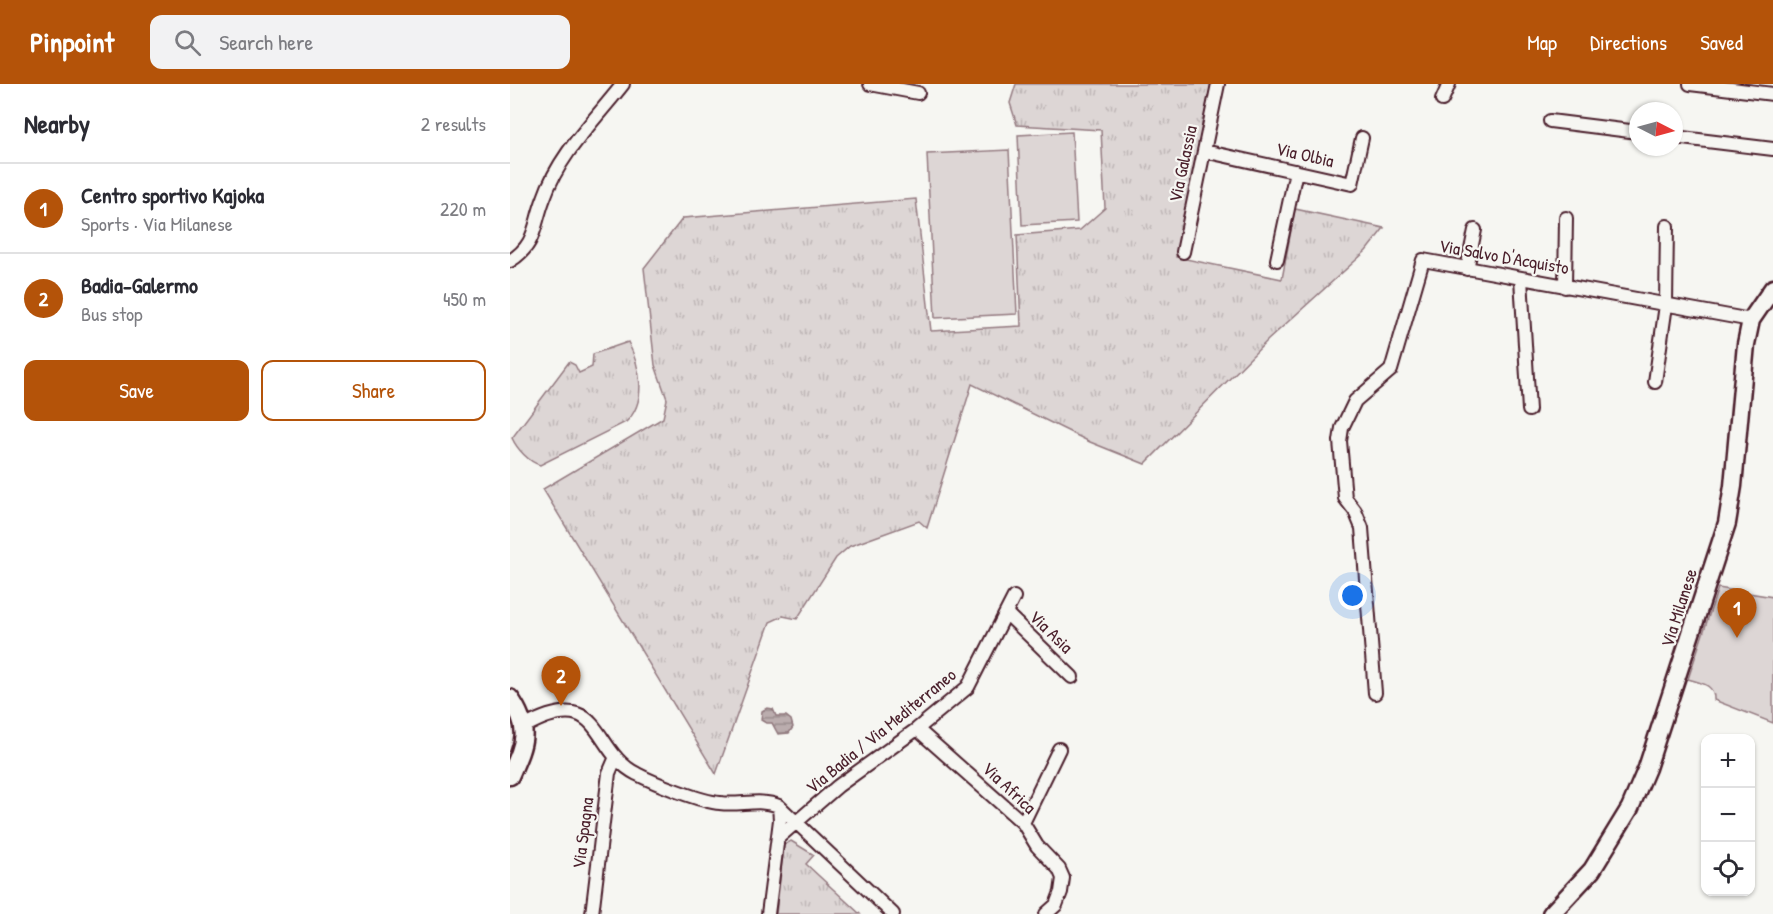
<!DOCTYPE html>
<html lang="en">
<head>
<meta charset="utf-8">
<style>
	body { margin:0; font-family:"Patrick Hand",sans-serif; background:#f2f2f3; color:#2b2b33 }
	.controls { position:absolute; right:18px; bottom:18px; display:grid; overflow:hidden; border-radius:12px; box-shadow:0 2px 4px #0004 }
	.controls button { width:54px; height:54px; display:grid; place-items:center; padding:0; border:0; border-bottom:2px solid #e1e1e2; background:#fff; color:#2b2b33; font:30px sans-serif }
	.compass { position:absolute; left:1119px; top:18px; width:54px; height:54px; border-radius:50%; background:#fff; box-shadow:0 2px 4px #0004; rotate:96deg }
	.you { position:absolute; left:843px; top:512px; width:21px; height:21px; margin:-15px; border:4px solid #fff; border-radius:50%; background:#1a73e8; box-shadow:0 0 0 9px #1a73e833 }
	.badge { display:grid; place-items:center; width:39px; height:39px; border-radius:50%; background:#b45309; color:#fff; font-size:20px; font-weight:700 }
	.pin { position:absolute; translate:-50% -50px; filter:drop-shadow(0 2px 3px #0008) }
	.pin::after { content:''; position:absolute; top:32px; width:21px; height:18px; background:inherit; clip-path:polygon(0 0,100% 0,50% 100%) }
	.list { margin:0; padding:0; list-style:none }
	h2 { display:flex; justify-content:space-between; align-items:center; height:78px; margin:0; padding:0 24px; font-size:26px }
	h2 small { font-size:20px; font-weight:400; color:#7c7c81 }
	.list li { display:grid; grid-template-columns:39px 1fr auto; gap:18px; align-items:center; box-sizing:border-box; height:90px; padding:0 24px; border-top:2px solid #e1e1e2 }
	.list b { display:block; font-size:22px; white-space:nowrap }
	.list p { margin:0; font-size:20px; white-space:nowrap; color:#7c7c81 }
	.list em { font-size:20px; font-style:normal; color:#7c7c81 }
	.actions { display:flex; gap:12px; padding:18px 24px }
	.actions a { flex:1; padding:14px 0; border:2px solid #b45309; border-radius:12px; text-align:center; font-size:21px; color:#b45309 }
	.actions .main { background:#b45309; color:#fff }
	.icon { flex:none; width:33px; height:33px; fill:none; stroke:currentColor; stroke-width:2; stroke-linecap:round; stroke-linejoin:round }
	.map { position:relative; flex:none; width:1263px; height:830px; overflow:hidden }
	header { display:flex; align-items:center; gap:36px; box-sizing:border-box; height:84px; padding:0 30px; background:#b45309; color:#fff }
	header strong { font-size:28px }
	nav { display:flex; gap:33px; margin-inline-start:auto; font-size:21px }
	.search { width:420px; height:54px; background:#f2f2f3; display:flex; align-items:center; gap:15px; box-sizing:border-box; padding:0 21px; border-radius:12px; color:#7c7c81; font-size:22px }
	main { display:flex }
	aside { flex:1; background:#fff }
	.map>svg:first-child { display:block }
	.grass { fill:url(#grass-tufts); stroke:#947a80; stroke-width:1.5 }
	.park { fill:#ddd6d5; stroke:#947a80; stroke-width:1.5 }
	.water { fill:url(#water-rules); stroke:#8e747a; stroke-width:1.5 }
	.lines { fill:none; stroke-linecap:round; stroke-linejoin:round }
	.street-casing { stroke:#4a1f2b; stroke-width:16 }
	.secondary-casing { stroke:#4a1f2b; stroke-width:21 }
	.street { stroke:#f6f6f2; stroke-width:12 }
	.secondary { stroke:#f6f6f2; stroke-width:16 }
	.labels { text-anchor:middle; stroke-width:4.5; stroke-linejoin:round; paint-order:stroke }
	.street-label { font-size:18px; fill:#4a1f2b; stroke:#f6f6f2 }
</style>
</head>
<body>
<header>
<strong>Pinpoint</strong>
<div class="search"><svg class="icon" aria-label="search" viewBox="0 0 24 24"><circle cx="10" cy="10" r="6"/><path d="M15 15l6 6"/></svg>Search here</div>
<nav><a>Map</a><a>Directions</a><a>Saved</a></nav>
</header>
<main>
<aside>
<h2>Nearby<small>2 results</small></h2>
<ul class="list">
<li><span class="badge">1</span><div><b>Centro sportivo Kajoka</b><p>Sports · Via Milanese</p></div><em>220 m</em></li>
<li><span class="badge">2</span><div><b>Badia-Galermo</b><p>Bus stop</p></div><em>450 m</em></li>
</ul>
<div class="actions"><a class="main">Save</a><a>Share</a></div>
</aside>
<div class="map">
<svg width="1263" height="830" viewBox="0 0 1263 830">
	<defs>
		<pattern id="grass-tufts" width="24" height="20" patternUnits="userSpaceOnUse" patternTransform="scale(1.5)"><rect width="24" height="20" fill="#ddd6d5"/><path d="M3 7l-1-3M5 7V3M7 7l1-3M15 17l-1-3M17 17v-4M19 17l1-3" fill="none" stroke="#bfb7b7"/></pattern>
		<pattern id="water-rules" width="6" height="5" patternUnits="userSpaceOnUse" patternTransform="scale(1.5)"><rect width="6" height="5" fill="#bbadae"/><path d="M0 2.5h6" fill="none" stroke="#9a8c8e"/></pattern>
	</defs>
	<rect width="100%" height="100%" fill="#f6f6f2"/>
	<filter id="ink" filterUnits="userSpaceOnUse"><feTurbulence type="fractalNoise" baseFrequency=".0167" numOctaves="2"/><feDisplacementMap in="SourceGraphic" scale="12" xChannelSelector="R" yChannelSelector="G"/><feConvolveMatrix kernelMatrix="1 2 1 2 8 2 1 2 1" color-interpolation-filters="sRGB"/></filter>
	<g filter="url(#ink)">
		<path class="grass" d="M506,0h195l-35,173 106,22 13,-70 89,19 -18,23 -98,89 -123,124 -55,-22 -118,-58 -45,144 -8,-7 -69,25 -14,12 -39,61 -14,-3 -13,6 -54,152 -173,-285 120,-71 4,-19 -12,-34 -11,-97 39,-50 233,-19 15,132 90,-5 -4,-91 63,-5 25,-22 -4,-78 -84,-5 -7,-22z
			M118,258c12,24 20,59 -2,80l-86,43c-11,-3 -23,-16 -28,-27l57,-76 6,3 4,8 13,-6 1,-13z
			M281,757l23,14 -8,9 54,50h-84l8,-69z"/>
		<path class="park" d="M562,48l5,90 -55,3 -4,-90z
			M499,66l8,164 -82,4 -8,-164z
			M1208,504l55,9v126l-59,-23c1,-16 -14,-17 -26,-21z"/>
		<path class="water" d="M257,624l6,1 3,7h10l5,4 2,7 -4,6 -11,1 -6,-11h-6l-5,-3 1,-9z"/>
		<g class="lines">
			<defs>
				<path id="street" d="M360,0l48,9
					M1180,0l83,10
					M932,16l7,-16
					M1040,37l88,11
					M1164,53l99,12
					M694,67l148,33 10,-46
					M673,168l35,-168
					M767,176l19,-89
					M0,177c27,-17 23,-35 34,-63 15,-44 51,-78 79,-114
					M957,185l8,-39
					M1011,195l8,131
					M1055,203l1,-69
					M1145,298l11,-77 1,-79
					M496,529l66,64
					M865,609l-13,-165 -7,-17 -10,-13 -5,-57 2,-13 13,-27 36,-31 32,-110 328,60
					M14,643c80,-44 66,24 113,47 17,9 65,28 83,29 19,3 40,-5 59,3l114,108
					M407,645l106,94 14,23 22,23 4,9 -2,14 -5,13 -10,9
					M513,739l36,-74
					M268,754l60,-52 79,-57 51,-42 46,-90
					M82,830l17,-141 7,-16
					M258,830l12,-94 -1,-14"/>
				<path id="secondary" d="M0,614c22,31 14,46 0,78
					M1041,830l41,-44 38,-62 17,-40 80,-245 6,-37 13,-142 5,-24 22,-32"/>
			</defs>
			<use href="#street" class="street-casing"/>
			<use href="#secondary" class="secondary-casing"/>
			<use href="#street" class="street"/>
			<use href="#secondary" class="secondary"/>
		</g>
	</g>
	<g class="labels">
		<g class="street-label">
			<text transform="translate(795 71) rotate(13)" y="6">Via Olbia</text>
			<text transform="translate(673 80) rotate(-78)" y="6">Via Galassia</text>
			<text transform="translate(994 173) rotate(10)" y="6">Via Salvo D'Acquisto</text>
			<text transform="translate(1169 524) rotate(-72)" y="6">Via Milanese</text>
			<text transform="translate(541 548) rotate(44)" y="6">Via Asia</text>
			<text transform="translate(371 647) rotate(-39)" y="6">Via Badia / Via Mediterraneo</text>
			<text transform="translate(499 704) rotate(43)" y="6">Via Africa</text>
			<text transform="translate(73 749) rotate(-83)" y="6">Via Spagna</text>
		</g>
	</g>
</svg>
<div class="controls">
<button>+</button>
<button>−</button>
<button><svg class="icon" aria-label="locate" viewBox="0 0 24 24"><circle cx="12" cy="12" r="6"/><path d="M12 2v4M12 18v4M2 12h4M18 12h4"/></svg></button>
</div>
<svg class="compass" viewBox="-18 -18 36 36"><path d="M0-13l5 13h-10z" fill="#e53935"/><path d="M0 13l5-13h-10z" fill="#7c7c81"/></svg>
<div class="you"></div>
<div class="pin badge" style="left:1227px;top:554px">1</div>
<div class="pin badge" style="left:51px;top:622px">2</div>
</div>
</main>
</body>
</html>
